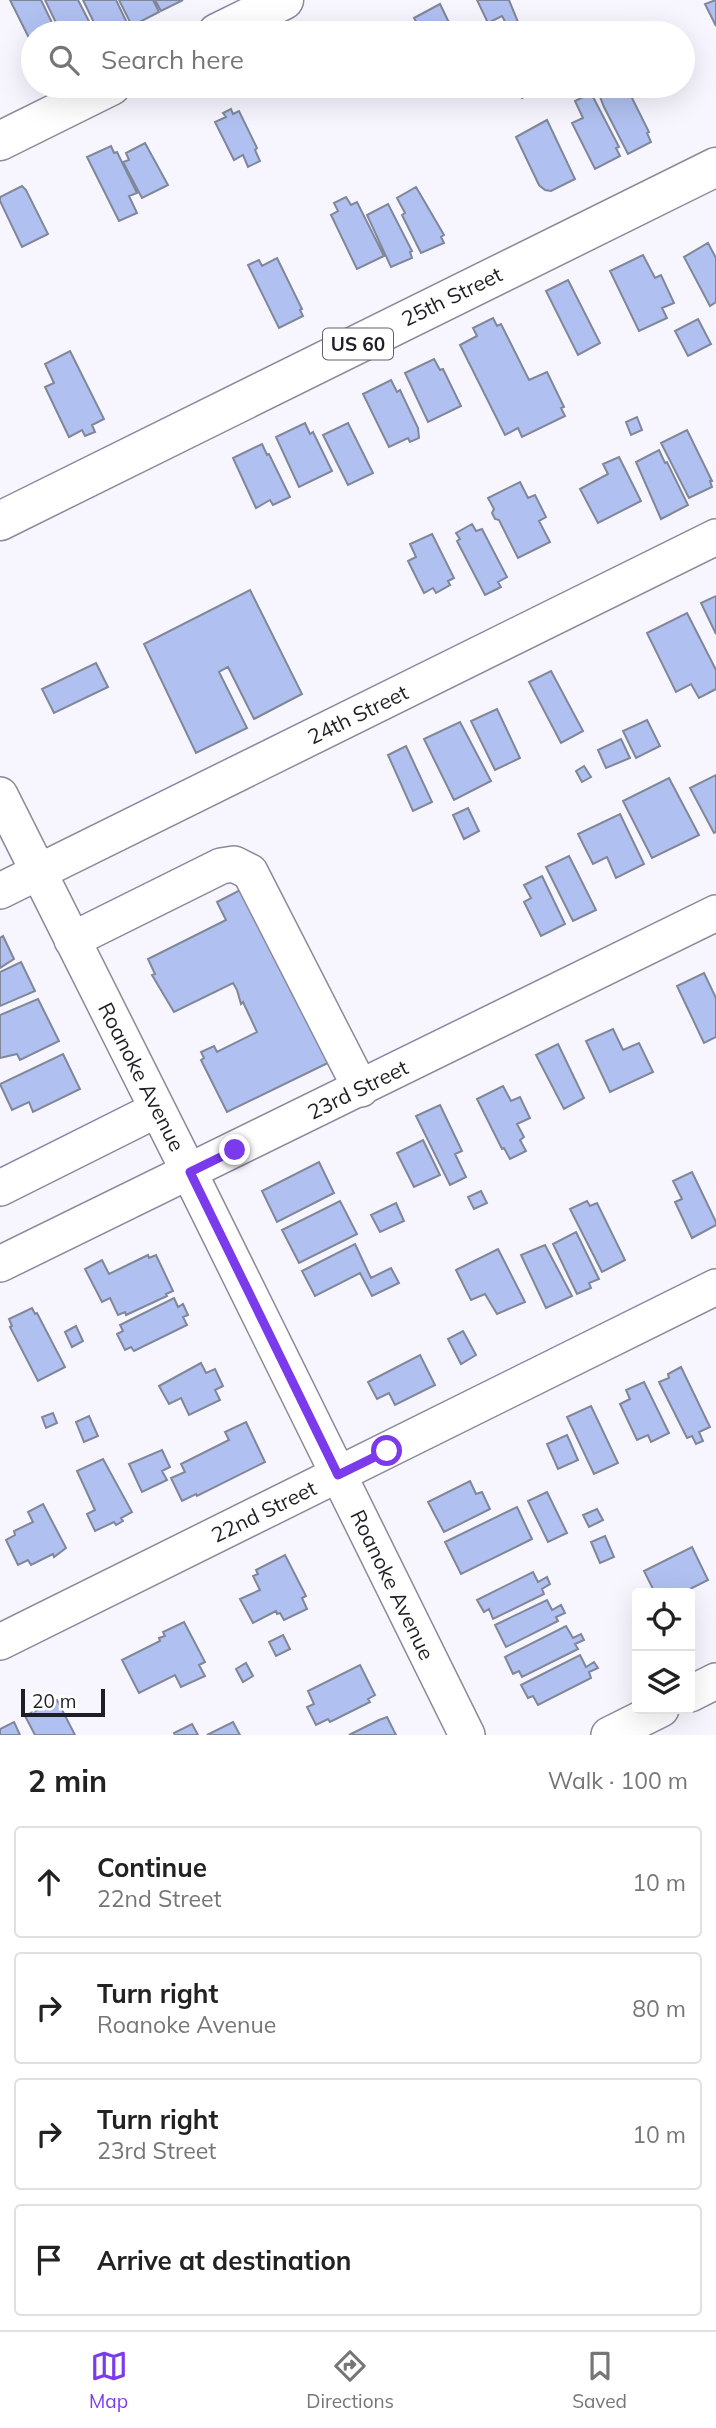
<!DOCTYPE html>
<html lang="en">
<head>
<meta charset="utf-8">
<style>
	body { margin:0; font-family:Mulish,sans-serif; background:#f6f6f6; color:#222 }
	.controls { position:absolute; right:21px; bottom:21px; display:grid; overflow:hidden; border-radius:7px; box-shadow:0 7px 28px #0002 }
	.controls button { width:63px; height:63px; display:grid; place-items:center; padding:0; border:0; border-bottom:2px solid #e0e0e0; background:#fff; color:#222; font:35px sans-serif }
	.scale { position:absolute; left:21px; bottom:18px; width:84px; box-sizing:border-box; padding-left:7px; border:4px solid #1f1e25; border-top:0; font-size:19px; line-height:24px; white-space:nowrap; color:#1f1e25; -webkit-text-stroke:5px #fff; paint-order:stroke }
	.stop { position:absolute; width:21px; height:21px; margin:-16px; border:5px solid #7c3aed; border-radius:50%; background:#fff }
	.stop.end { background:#7c3aed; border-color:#fff; box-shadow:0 2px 7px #0008 }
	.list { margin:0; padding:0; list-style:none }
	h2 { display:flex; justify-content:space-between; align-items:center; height:91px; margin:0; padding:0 28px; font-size:30px }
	h2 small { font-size:23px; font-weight:400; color:#767676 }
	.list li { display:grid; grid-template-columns:46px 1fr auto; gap:21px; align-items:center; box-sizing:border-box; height:112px; margin:0 14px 14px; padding:0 14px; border:2px solid #e0e0e0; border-radius:7px }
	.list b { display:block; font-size:26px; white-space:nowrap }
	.list p { margin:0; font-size:23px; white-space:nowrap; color:#767676 }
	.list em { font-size:23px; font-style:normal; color:#767676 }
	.icon { flex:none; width:38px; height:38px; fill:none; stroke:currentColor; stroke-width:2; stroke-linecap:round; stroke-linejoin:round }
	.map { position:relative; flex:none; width:716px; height:1735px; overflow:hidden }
	.search { position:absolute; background:#fff; box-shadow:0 7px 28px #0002; left:21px; right:21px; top:21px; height:77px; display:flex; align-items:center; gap:18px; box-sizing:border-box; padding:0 24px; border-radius:38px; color:#767676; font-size:26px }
	.sheet { height:595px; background:#fff }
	nav { display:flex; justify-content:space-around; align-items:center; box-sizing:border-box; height:98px; border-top:2px solid #e0e0e0; background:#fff; font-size:19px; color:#767676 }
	nav a { display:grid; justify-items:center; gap:4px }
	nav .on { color:#7c3aed }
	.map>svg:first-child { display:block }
	.building { fill:#b0c1f1; stroke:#808799; stroke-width:2 }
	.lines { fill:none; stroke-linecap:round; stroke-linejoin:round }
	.minor-casing { stroke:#8c899c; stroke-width:38 }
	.major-casing { stroke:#8c899c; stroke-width:41 }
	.minor { stroke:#fff; stroke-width:35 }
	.major { stroke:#fff; stroke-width:38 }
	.route { stroke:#7c3aed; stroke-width:9 }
	.labels { text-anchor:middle; stroke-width:6; stroke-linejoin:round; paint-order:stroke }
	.shield { fill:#fff; stroke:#626266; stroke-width:2 }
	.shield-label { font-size:19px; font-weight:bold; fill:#1f1e25 }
	.street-label { font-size:21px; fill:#1f1e25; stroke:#fff }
</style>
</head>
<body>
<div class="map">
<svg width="716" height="1735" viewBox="0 0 716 1735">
	<rect width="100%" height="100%" fill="#f7f6fe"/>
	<path class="building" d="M10,0h31l16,33h-24v13z
		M45,0h33l17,33h-34z
		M83,0h33l13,27 -12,6h-18z
		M119,0h34l6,12 -27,14z
		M155,0h28l-22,11z
		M477,0h32l9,22 -10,5 -6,-11 -14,7z
		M716,0v26l-11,-22z
		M440,4l14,29h-32l-8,-15z
		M376,24l3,7 3,-1 2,3h-27z
		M516,86h15l3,7 -12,5z
		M602,86h21l4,9 3,-1 19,38 -2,1 4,9 -23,12 -24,-47 -7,-18z
		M591,93l28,54 -3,1 4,8 -25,13 -23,-46 11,-5 -8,-17z
		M231,109l2,5 6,-3 18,37 -2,2 5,11 -12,6 -5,-12 -9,5 -19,-38 11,-5 -3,-4z
		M547,120l28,59 -24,12 -6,-1 -6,-5 -23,-48z
		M145,143l23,42 -26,13 -19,-36 6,-2 -3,-7z
		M111,146l3,7 3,-1 20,41 -8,3 8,17 -18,8 -32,-64z
		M22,186l4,4 22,44 -26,13 -22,-46v-4z
		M416,187l28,48 -3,2 3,6 -23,10 -19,-38 3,-2 -8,-15z
		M346,197l5,8 6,-3 27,54 -27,13 -26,-54 7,-4 -4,-8z
		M388,204l24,47 -2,1 2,6 -21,9 -24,-52z
		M708,243l8,15v44l-6,4 -26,-49z
		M643,255l12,23 6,-3 13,28 -12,5 5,10 -28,13 -29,-60z
		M277,258l25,51 -2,1 3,6 -24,12 -31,-63 11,-5 3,6z
		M568,280l32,63 -22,12 -32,-64z
		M493,318l4,8 4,-2 28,56 18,-8 17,35 -3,1 4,8 -43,21 -4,-9 -13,7 -45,-90 17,-9 -4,-8z
		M698,319l13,25 -23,12 -13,-25z
		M70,351l34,68 -12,6 3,7 -10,4 -3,-6 -13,7 -24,-50 9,-4 -9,-19z
		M434,359l6,11 3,-1 18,37 -33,16 -23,-49z
		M391,380l6,12 3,-2 18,38 1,10 -9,4 -2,-4 -19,9 -26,-53z
		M637,417l5,13 -11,5 -5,-13z
		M305,423l5,11 3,-2 19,39 -33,16 -23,-50z
		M348,423l25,50 -25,12 -25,-50z
		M687,430l25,51h-2l2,6 -23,11 -28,-55z
		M262,444l5,11 2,-1 21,43 -17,8 -3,-5 -14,8 -23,-50z
		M659,450l6,13 2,-1 21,43 -27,14 -25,-57z
		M619,457l22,44 -43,22 -18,-34 28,-15 -5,-10z
		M520,482l8,16 7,-3 11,22 -7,4 11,21 -32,16 -19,-38 -4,-1 -3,-6 2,-4 -6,-11z
		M472,524l4,7 6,-2 25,48 -9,5 3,5 -16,8 -28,-54 3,-2 -4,-6z
		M432,534l22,44 -6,3 2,4 -14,8 -3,-5 -9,5 -16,-32 8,-4 -6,-13z
		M250,590l52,104 -48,25 -26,-52 -9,5 28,56 -51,25 -52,-109z
		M716,596v38l-15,-31z
		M687,613l29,57v19l-17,9 -8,-14 -15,8 -29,-59z
		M96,663l12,24 -54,26 -12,-24z
		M551,671l32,60 -22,12 -32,-61z
		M497,709l23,49 -25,12 -24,-49z
		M647,720l13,26 -24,12 -13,-27z
		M460,722l31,59 -37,19 -30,-61z
		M621,739l9,19 -24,10 -8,-18z
		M406,746l26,56 -19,9 -25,-56z
		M584,766l7,11 -9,5 -6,-11z
		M716,775v57l-2,1 -24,-45z
		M669,778l30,57 -47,23 -29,-57z
		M468,808l11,23 -15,8 -11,-24z
		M620,814l24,50 -28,14 -9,-21 -14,7 -15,-30z
		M569,856l27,54 -23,11 -27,-54z
		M542,876l23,48 -24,12 -17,-34 7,-4 -7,-13z
		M244,888l90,172 -107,52 -26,-52 3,-2 -3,-6 13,-6 3,6 40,-20 -14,-30 -2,2 -4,-14 -4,-7 -59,29 -22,-37 3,-1 -7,-15 78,-39 -9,-18z
		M3,936l11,23 -14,9v-30z
		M21,962l14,29 -35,15v-34z
		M704,973l12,25v39l-12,6 -27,-57z
		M38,999l21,42 -39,19 -3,-6 -17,4v-43z
		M613,1029l10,21 16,-7 14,29 -43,20 -24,-51z
		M558,1044l26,54 -20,11 -28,-54z
		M63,1054l17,35 -47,23 -4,-10 -17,8 -12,-26z
		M503,1086l8,15 9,-4 10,21 -13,6 7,13 -4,3 6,11 -16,8 -6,-11 -2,1 -25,-50z
		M440,1105l22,46 -7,3 11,23 -16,8 -34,-69z
		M423,1140l17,35 -26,12 -17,-34z
		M319,1162l15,31 -57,29 -15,-31z
		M692,1172l24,50v3l-24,13 -17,-36 7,-3 -9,-18z
		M481,1191l6,12 -13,6 -6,-12z
		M340,1201l17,33 -58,29 -17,-33z
		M587,1201l3,5 7,-3 28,57 -23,12 -32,-63z
		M396,1203l8,18 -24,11 -9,-17z
		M576,1232l23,47 -10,4 2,5 -14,6 -24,-50z
		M355,1244l16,34 20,-10 8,15 -27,13 -12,-23 -45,23 -13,-25z
		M545,1245l27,51 -26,12 -25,-53z
		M498,1249l27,53 -28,12 -12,-20 -14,6 -15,-30z
		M148,1255l1,3 7,-3 17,36 -7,3 1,2 -41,19 -1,-3 -7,3 -8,-17 -8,4 -17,-33 17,-9 7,14z
		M174,1298l4,9 5,-3 5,11 -5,2 4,8 -53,26 -3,-4 -6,3 -8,-16 6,-3 -3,-6z
		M32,1308l3,6 2,-1 28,54 -27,14 -28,-54 2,-1 -3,-7z
		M76,1326l7,15 -11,6 -7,-15z
		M463,1331l13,24 -15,9 -13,-25z
		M420,1355l15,30 -40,20 -6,-12 -12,6 -9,-17z
		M201,1363l5,10 9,-4 8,17 -8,4 5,10 -31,15 -8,-17 -12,6 -10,-18z
		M681,1367l29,60 -11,5 4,9 -7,3 -4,-8 -5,2 -28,-56 10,-4 -1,-4z
		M644,1382l25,51 -18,9 -3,-7 -11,5 -17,-36 10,-5 -4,-9z
		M591,1406l27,57 -24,11 -27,-57z
		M53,1413l4,10 -11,5 -4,-11z
		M89,1416l9,20 -14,6 -8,-20z
		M246,1422l19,40 -68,34 -1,-2 -14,7 -11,-23 14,-6 -4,-8 48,-24 -4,-8z
		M567,1435l11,25 -20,9 -11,-25z
		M162,1450l8,17 -8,4 5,9 -25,12 -13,-28z
		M103,1459l29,53 -11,6 2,3 -7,4 -2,-3 -19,9 -8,-17 8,-4 -18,-39z
		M470,1481l6,13 6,-2 8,17 -46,23 -16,-30z
		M547,1492l20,41 -19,9 -20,-41z
		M43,1504l23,44 -12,9 -1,-3 -22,11 -3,-5 -10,5 -12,-25 9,-5 -1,-4 19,-9 -5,-10z
		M517,1507l15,32 -71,35 -16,-32z
		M597,1509l6,11 -14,7 -6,-12z
		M605,1536l9,21 -14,6 -9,-21z
		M692,1547l16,33 -26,13h-27l-11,-22z
		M285,1555l21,41 -4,2 5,11 -23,11 -4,-7 -3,1 -1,-3 -23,12 -13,-24 20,-9 -7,-14 5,-2 -2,-4z
		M533,1572l5,10 9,-5 3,7 -8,5 2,5 -51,25 -4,-10 -5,3 -7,-12z
		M547,1600l5,10 9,-5 4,8 -9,4 2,4 -52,26 -11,-22z
		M184,1622l21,40 -6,3 6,11 -24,11 -6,-12 -36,18 -17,-33 38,-19 -1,-3 6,-2 -2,-4z
		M566,1626l7,12 8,-4 3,6 -9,4 3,5 -56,28 -3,-6 -6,3 -8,-17z
		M283,1635l7,14 -14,7 -7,-14z
		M580,1655l6,12 8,-5 4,6 -9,4 2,6 -53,27 -5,-9 -5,2 -7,-13z
		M246,1663l7,13 -10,6 -7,-13z
		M360,1665l15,30 -7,4 2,3 -40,20 -2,-3 -12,6 -9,-18 7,-3 -6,-13z
		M57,1700l18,35h-40l-10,-19z
		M387,1717l9,18h-47l30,-15z
		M14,1722l6,13h-20v-6z
		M233,1722l7,13h-33z
		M192,1724l6,11h-23l-1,-2z"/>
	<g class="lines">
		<defs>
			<path id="minor" d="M0,795l189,377 278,563
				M0,891l716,-354
				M72,940l149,-74 13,-2 16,8 111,217
				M0,1188l156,-78
				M0,1264l716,-351
				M0,1642l716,-355
				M690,1694l26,-13
				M609,1735l52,-26"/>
			<path id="major" d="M217,33l67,-33
				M0,141l111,-55
				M0,521l716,-354"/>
		</defs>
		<use href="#minor" class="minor-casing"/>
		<use href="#major" class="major-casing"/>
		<use href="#minor" class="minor"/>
		<use href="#major" class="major"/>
	</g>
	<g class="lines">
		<path class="route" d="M235,1150l-45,22 148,303 49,-24"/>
	</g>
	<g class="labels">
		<rect class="shield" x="323" y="328.5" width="70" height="31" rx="5"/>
		<g class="shield-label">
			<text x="358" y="351">US 60</text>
		</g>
		<g class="street-label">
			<text transform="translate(452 297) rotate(-26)" y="7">25th Street</text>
			<text transform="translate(358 715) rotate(-26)" y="7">24th Street</text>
			<text transform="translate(141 1077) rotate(63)" y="7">Roanoke Avenue</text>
			<text transform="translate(358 1090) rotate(-26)" y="7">23rd Street</text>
			<text transform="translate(264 1512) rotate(-26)" y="7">22nd Street</text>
			<text transform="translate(392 1585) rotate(64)" y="7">Roanoke Avenue</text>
		</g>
	</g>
</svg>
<div class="controls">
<button><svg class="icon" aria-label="locate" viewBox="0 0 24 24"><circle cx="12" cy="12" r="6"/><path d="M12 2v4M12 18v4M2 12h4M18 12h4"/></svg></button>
<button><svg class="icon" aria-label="layers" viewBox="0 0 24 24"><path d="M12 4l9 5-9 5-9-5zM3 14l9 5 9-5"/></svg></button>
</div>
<div class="scale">20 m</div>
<div class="stop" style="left:387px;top:1451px"></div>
<div class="stop end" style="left:235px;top:1150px"></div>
<div class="search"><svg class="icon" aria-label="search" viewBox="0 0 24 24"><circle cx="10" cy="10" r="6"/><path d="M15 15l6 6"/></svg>Search here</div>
</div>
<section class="sheet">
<h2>2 min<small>Walk · 100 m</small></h2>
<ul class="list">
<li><svg class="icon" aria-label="ahead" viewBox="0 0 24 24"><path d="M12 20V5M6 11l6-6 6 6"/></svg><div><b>Continue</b><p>22nd Street</p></div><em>10 m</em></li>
<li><svg class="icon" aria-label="right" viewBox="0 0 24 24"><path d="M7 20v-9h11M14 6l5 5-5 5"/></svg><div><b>Turn right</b><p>Roanoke Avenue</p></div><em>80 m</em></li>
<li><svg class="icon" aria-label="right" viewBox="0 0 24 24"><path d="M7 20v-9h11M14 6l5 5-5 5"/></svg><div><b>Turn right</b><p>23rd Street</p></div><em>10 m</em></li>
<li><svg class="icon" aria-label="arrive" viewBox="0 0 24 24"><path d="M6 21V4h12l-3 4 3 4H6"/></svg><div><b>Arrive at destination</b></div></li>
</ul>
</section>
<nav>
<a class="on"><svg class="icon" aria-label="map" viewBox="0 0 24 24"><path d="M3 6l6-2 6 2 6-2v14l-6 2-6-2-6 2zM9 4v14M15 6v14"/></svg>Map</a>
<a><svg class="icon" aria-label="directions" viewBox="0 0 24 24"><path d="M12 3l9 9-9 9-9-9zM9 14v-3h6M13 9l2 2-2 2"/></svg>Directions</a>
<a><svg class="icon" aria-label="saved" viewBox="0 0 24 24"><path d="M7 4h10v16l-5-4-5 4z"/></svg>Saved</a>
</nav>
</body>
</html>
